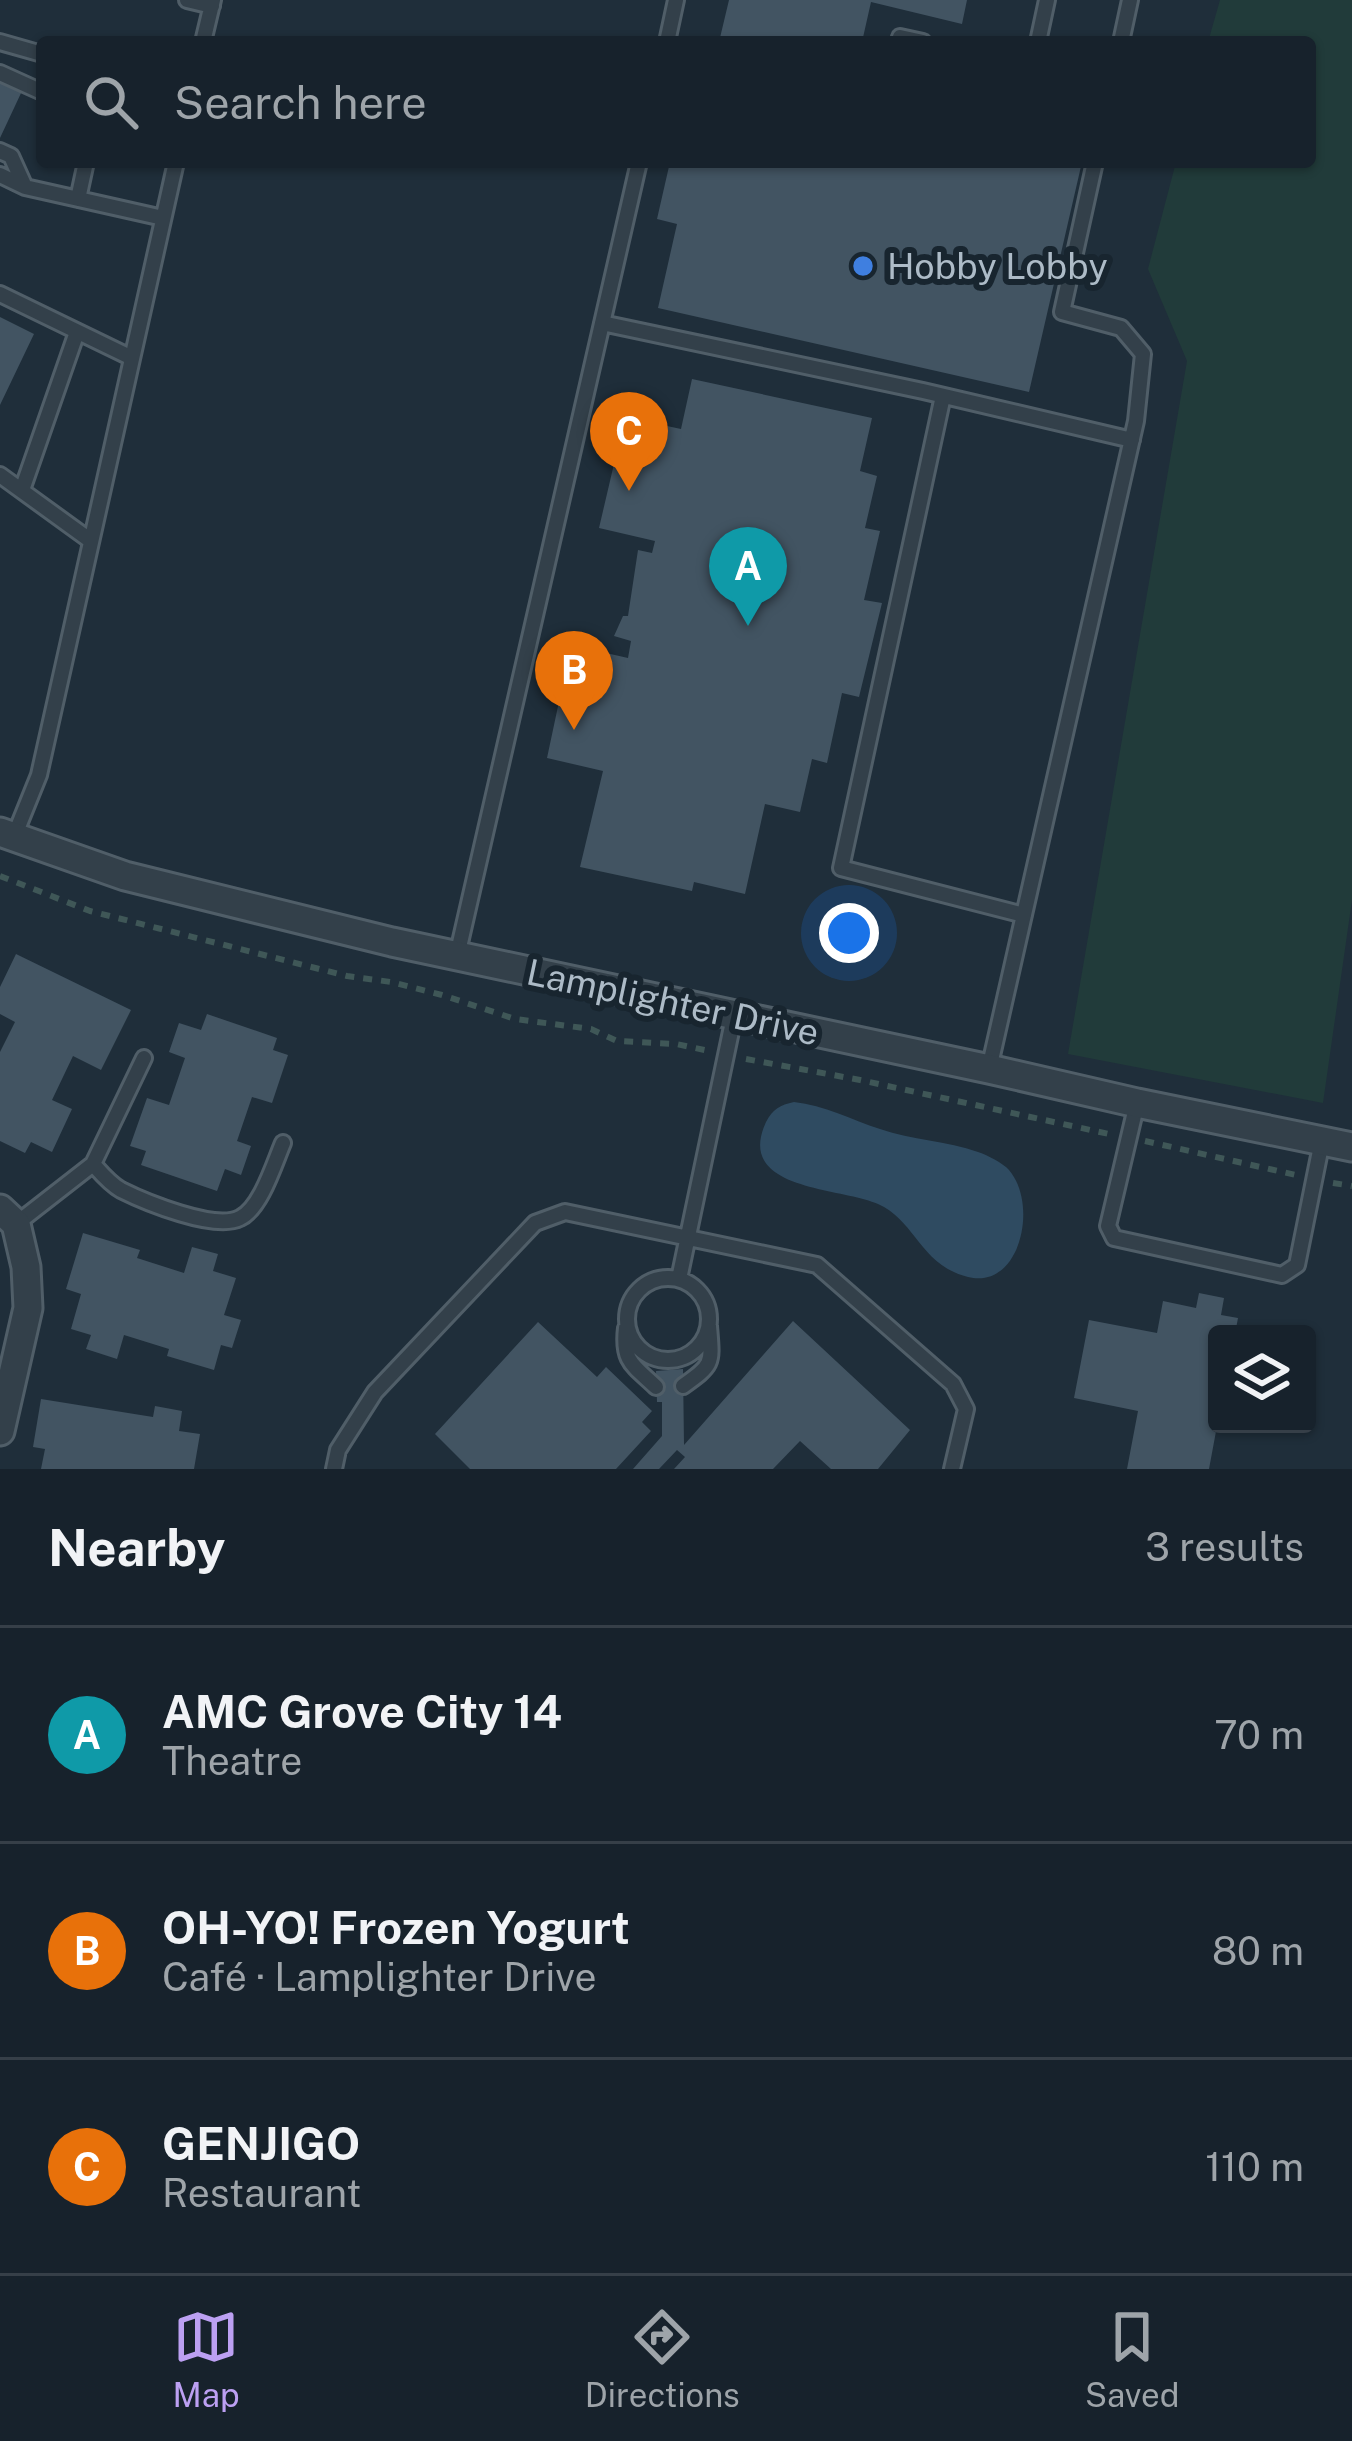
<!DOCTYPE html>
<html lang="en">
<head>
<meta charset="utf-8">
<style>
	body { margin:0; font-family:"Public Sans",sans-serif; background:#242f38; color:#f1f3f6 }
	.controls { position:absolute; right:36px; bottom:36px; display:grid; overflow:hidden; border-radius:12px; box-shadow:0 3px 9px #0004 }
	.controls button { width:108px; height:108px; display:grid; place-items:center; padding:0; border:0; border-bottom:3px solid #363f48; background:#17222c; color:#f1f3f6; font:60px sans-serif }
	.you { position:absolute; left:849px; top:933px; width:42px; height:42px; margin:-30px; border:9px solid #fff; border-radius:50%; background:#1a73e8; box-shadow:0 0 0 18px #1a73e833 }
	.badge { display:grid; place-items:center; width:78px; height:78px; border-radius:50%; background:#bca0f2; color:#fff; font-size:39px; font-weight:700 }
	.pin { position:absolute; translate:-50% -99px; filter:drop-shadow(0 3px 6px #0008) }
	.pin::after { content:''; position:absolute; top:63px; width:42px; height:36px; background:inherit; clip-path:polygon(0 0,100% 0,50% 100%) }
	.list { margin:0; padding:0; list-style:none }
	h2 { display:flex; justify-content:space-between; align-items:center; height:156px; margin:0; padding:0 48px; font-size:51px }
	h2 small { font-size:39px; font-weight:400; color:#9ea4a9 }
	.list li { display:grid; grid-template-columns:78px 1fr auto; gap:36px; align-items:center; box-sizing:border-box; height:216px; padding:0 48px; border-top:3px solid #363f48 }
	.list b { display:block; font-size:45px; white-space:nowrap }
	.list p { margin:0; font-size:39px; white-space:nowrap; color:#9ea4a9 }
	.list em { font-size:39px; font-style:normal; color:#9ea4a9 }
	.icon { flex:none; width:66px; height:66px; fill:none; stroke:currentColor; stroke-width:2; stroke-linecap:round; stroke-linejoin:round }
	.map { position:relative; flex:none; width:1352px; height:1469px; overflow:hidden }
	.search { position:absolute; background:#17222c; box-shadow:0 3px 9px #0004; left:36px; right:36px; top:36px; height:132px; display:flex; align-items:center; gap:30px; box-sizing:border-box; padding:0 42px; border-radius:12px; color:#9ea4a9; font-size:45px }
	.sheet { height:804px; background:#17222c }
	nav { display:flex; justify-content:space-around; align-items:center; box-sizing:border-box; height:168px; border-top:3px solid #363f48; background:#17222c; font-size:33px; color:#9ea4a9 }
	nav a { display:grid; justify-items:center; gap:6px }
	nav .on { color:#bca0f2 }
	.map>svg:first-child { display:block }
	.green { fill:#213b3a }
	.water { fill:#2f4b61 }
	.building { fill:#425462 }
	.lines { fill:none; stroke-linecap:round; stroke-linejoin:round }
	.service-casing { stroke:#505e68; stroke-width:20 }
	.minor-casing { stroke:#505e68; stroke-width:33 }
	.path { stroke:#3f5757; stroke-width:6; stroke-dasharray:9 9; stroke-linecap:butt }
	.service { stroke:#33404a; stroke-width:14 }
	.minor { stroke:#33404a; stroke-width:27 }
	.shop-dot { fill:#3f7fe0; stroke:#18252f; stroke-width:4.5 }
	.labels { text-anchor:middle; stroke-width:12; stroke-linejoin:round; paint-order:stroke }
	.poi-label { font-size:36px; fill:#adbbc7; stroke:#18252f; text-anchor:start }
	.street-label { font-size:36px; fill:#adbbc7; stroke:#18252f }
</style>
</head>
<body>
<div class="map">
<svg width="1352" height="1469" viewBox="0 0 1352 1469">
	<rect width="100%" height="100%" fill="#1f2e3a"/>
	<path class="green" d="M1220,0h132v900l-29,203 -255,-49 119,-693 -39,-92 28,-107h134v-120h-102z"/>
	<path class="water" d="M794,1102c30,3 58,18 86,27 32,11 67,12 98,23 9,3 25,11 31,18 30,35 11,120 -41,107 -48,-12 -52,-56 -90,-73 -37,-17 -144,-13 -112,-82 7,-13 14,-17 28,-20z"/>
	<path class="building" d="M729,0h238l-5,24 -91,-22 -9,40h-143z
		M0,80l22,11 -22,47z
		M670,162h412l-53,230 -371,-84 19,-84 -20,-5z
		M0,317l34,17 -34,71z
		M692,379l180,39 -12,53 17,5 -12,52 15,3 -16,69 18,3 -23,94 -17,-4 -15,70 -15,-4 -12,53 -35,-8 -20,90 -51,-12 -2,9 -112,-24 23,-96 -56,-13 24,-113 57,13 3,-17 -17,-5 9,-20h5l10,-66 14,3 3,-12 -56,-13 26,-111 56,12z
		M16,954l115,56 -30,60 -28,-14 -21,44 20,9 -20,43 -21,-10 -6,11 -25,-12v-89l15,-30 -15,-8v-27z
		M207,1014l70,24 -4,12 15,5 -16,48 -20,-6 -15,44 14,5 -10,29 -16,-6 -8,22 -76,-26 5,-14 -16,-5 17,-48 22,7 16,-47 -16,-6 10,-29 22,7z
		M83,1233l57,17 -3,8 47,15 8,-26 26,7 -5,17 23,7 -12,37 17,5 -9,28 -11,-3 -7,25 -47,-14 2,-7 -45,-14 -7,24 -31,-10 5,-14 -20,-6 10,-35 -15,-5z
		M1199,1293l25,5 -3,17 17,3 -3,16h-18v92l-8,43h-82l11,-58 -64,-13 15,-78 68,13 6,-32 33,7z
		M793,1321l117,109 -32,39h-47l-31,-28 -27,28h-99l11,-12 -8,-7 -18,19h-26l29,-33v-34h-5l-1,-31 27,-2 1,76z
		M538,1322l59,55 9,-10 46,44 -10,11 9,9 -35,38h-146l-35,-35z
		M41,1399l112,18 2,-11 27,5 -3,20 21,3 -6,35h-153l4,-20 -12,-2z"/>
	<g class="lines">
		<defs>
			<path id="service" d="M187,0l25,6
				M900,37l23,5
				M0,42l42,12
				M203,42l10,-42
				M667,42l9,-42
				M1038,42l9,-42
				M1121,42l9,-42
				M0,73l42,19
				M0,151l11,5 14,31
				M0,175l25,12 138,31
				M78,199l8,-37
				M0,294l132,64
				M602,323l321,68 209,49
				M943,396l-102,472 183,47
				M0,475l91,66
				M22,490l55,-158
				M14,837l25,-62 137,-613
				M457,956l182,-794
				M989,1069l147,-648 7,-67 -22,-26 -59,-16 33,-150
				M1137,1103l-29,123 6,12 168,37 15,-10 25,-124
				M93,1164c8,9 17,20 28,26 24,12 94,41 119,28 21,-10 34,-54 43,-75
				M16,1224l77,-60 51,-106
				M627 1319a41 41 0 1 1 82 0a41 41 0 1 1-82 0Z
				M679,1279l55,-262
				M626,1328c-4,34 7,37 30,59
				M683,1386c31,-22 29,-22 26,-60
				M334,1469l4,-19 37,-58 160,-169 30,-11 252,53 136,119 13,25 -14,60"/>
			<path id="minor" d="M0,832l125,44 267,66 597,127 148,34 215,44
				M0,1209l16,15 10,43 2,41 -28,123"/>
		</defs>
		<use href="#service" class="service-casing"/>
		<use href="#minor" class="minor-casing"/>
		<path class="path" d="M0,876l90,35 257,65 44,6 51,13 73,24 76,10 26,12 59,3 33,7
			M746,1059l114,21 249,54
			M1145,1141l151,34
			M1333,1183l19,3"/>
		<use href="#service" class="service"/>
		<use href="#minor" class="minor"/>
	</g>
	<circle class="shop-dot" cx="863" cy="266" r="12"/>
	<g class="labels">
		<g class="poi-label">
			<text x="887" y="279">Hobby Lobby</text>
		</g>
		<g class="street-label">
			<text transform="translate(673 1002) rotate(12)" y="13">Lamplighter Drive</text>
		</g>
	</g>
</svg>
<div class="controls">
<button><svg class="icon" aria-label="layers" viewBox="0 0 24 24"><path d="M12 4l9 5-9 5-9-5zM3 14l9 5 9-5"/></svg></button>
</div>
<div class="you"></div>
<div class="pin badge" style="left:748px;top:626px;background:#0f9aa8">A</div>
<div class="pin badge" style="left:574px;top:730px;background:#e8710a">B</div>
<div class="pin badge" style="left:629px;top:491px;background:#e8710a">C</div>
<div class="search"><svg class="icon" aria-label="search" viewBox="0 0 24 24"><circle cx="10" cy="10" r="6"/><path d="M15 15l6 6"/></svg>Search here</div>
</div>
<section class="sheet">
<h2>Nearby<small>3 results</small></h2>
<ul class="list">
<li><span class="badge" style="background:#0f9aa8">A</span><div><b>AMC Grove City 14</b><p>Theatre</p></div><em>70 m</em></li>
<li><span class="badge" style="background:#e8710a">B</span><div><b>OH-YO! Frozen Yogurt</b><p>Café · Lamplighter Drive</p></div><em>80 m</em></li>
<li><span class="badge" style="background:#e8710a">C</span><div><b>GENJIGO</b><p>Restaurant</p></div><em>110 m</em></li>
</ul>
</section>
<nav>
<a class="on"><svg class="icon" aria-label="map" viewBox="0 0 24 24"><path d="M3 6l6-2 6 2 6-2v14l-6 2-6-2-6 2zM9 4v14M15 6v14"/></svg>Map</a>
<a><svg class="icon" aria-label="directions" viewBox="0 0 24 24"><path d="M12 3l9 9-9 9-9-9zM9 14v-3h6M13 9l2 2-2 2"/></svg>Directions</a>
<a><svg class="icon" aria-label="saved" viewBox="0 0 24 24"><path d="M7 4h10v16l-5-4-5 4z"/></svg>Saved</a>
</nav>
</body>
</html>
